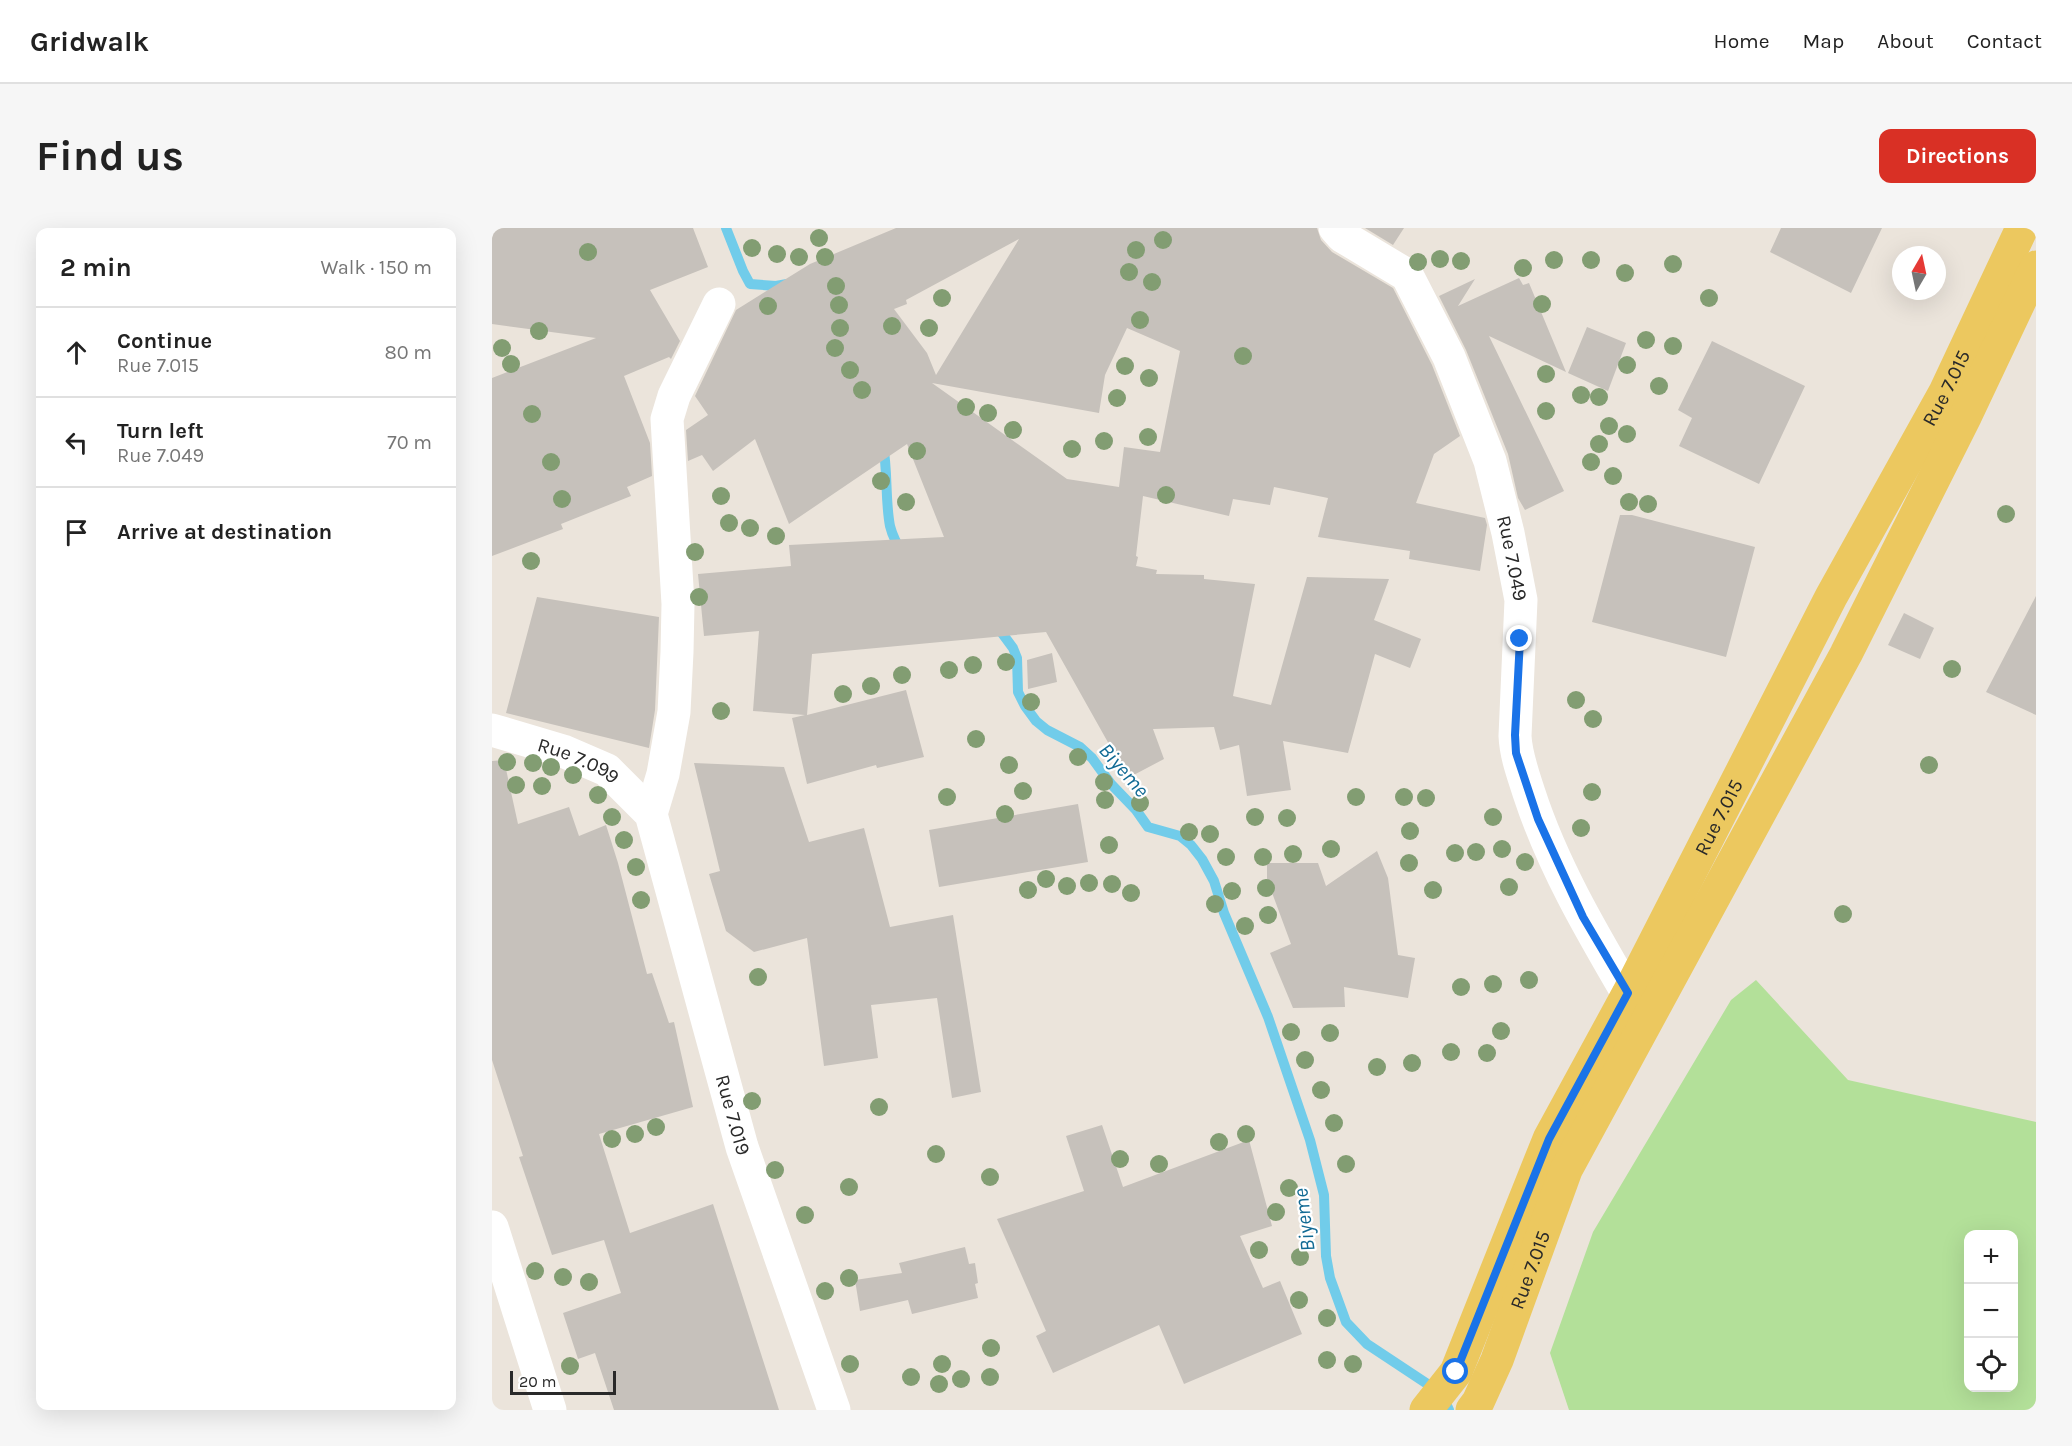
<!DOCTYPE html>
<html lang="en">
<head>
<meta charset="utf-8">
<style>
	body { margin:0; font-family:Karla,sans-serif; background:#f6f6f6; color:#222 }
	.controls { position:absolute; right:18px; bottom:18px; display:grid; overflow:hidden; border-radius:12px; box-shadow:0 6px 24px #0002 }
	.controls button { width:54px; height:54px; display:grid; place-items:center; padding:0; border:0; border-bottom:2px solid #e0e0e0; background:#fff; color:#222; font:30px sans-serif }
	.compass { position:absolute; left:1400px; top:18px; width:54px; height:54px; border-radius:50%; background:#fff; box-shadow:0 6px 24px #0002; rotate:9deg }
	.scale { position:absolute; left:18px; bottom:15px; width:106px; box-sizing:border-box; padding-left:6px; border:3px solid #292929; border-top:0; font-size:16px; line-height:21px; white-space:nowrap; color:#292929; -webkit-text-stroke:4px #fff; paint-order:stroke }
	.stop { position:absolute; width:18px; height:18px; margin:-14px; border:4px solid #1a73e8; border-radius:50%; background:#fff }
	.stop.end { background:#1a73e8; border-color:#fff; box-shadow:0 2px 6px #0008 }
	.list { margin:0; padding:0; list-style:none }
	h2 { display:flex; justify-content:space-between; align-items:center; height:78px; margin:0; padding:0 24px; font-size:26px }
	h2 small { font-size:20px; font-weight:400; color:#767676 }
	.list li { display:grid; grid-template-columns:39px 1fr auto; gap:18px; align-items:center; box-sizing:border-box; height:90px; padding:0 24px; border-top:2px solid #e0e0e0 }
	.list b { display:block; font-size:22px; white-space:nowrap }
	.list p { margin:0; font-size:20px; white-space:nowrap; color:#767676 }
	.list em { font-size:20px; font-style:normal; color:#767676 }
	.icon { flex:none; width:33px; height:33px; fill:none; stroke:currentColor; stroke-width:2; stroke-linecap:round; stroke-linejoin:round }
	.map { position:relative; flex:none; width:1544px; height:1182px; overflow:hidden; border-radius:12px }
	header { display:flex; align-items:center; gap:36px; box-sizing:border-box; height:84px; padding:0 30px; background:#fff; border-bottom:2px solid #e0e0e0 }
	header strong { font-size:28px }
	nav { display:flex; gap:33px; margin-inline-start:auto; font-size:21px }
	.intro { display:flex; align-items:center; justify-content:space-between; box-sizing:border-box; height:144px; padding:0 36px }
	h1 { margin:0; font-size:42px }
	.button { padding:15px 27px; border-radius:12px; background:#d93025; color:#fff; font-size:21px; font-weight:700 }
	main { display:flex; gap:36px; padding:0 36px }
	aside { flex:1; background:#fff; border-radius:12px; box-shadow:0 6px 24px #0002 }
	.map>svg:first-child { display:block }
	.green { fill:#b3e099; fill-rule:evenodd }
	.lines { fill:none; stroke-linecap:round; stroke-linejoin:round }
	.stream { stroke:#71ccea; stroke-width:10 }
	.building { fill:#c6c1bb; fill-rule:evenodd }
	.minor { stroke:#fff; stroke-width:33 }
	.major { stroke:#ecc85f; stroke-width:33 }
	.tree { fill:#829d72 }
	.route { stroke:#1a73e8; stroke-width:8 }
	.labels { text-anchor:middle; stroke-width:4.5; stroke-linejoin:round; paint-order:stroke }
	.street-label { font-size:20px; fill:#292929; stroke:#fff }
	.water-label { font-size:21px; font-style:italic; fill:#116a94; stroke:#fff }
</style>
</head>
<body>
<header>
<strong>Gridwalk</strong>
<nav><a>Home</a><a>Map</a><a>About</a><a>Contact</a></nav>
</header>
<div class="intro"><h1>Find us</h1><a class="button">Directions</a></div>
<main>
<aside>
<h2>2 min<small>Walk · 150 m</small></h2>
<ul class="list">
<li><svg class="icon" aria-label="ahead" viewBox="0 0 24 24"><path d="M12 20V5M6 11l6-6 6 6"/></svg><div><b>Continue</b><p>Rue 7.015</p></div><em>80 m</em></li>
<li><svg class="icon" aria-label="left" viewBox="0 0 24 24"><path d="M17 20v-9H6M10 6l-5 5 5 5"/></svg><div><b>Turn left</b><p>Rue 7.049</p></div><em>70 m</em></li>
<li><svg class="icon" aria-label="arrive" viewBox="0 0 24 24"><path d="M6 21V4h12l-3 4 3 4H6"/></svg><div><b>Arrive at destination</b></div></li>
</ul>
</aside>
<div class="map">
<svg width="1544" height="1182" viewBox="0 0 1544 1182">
	<rect width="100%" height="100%" fill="#ebe4db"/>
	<path class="green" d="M1264,752l92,100 188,42v288h-467l-19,-57 43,-121 138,-232zM1476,1006h46v154h-46z"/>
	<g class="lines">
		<path class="stream" d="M234,0l17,43 7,13 26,2 11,-2
			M391,217c5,27 2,55 7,81 2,8 7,21 14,25
			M504,397l17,23 4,10 1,34 7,14 11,15 11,9 33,17 12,11 19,26 25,26 12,17 32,9 11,9 11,14 12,22 10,32 44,104 42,123 14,55 2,61 4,22 16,44 21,22 74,49 8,17"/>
	</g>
	<path class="building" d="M0,0h201l15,39 -58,23 30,51 -9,18 -2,-2 -45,19 26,67 2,33 -25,11 4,9 -70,28 2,5 -71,27v-178l104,-40 -104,-14z
		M404,0h421l4,12 11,12 61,36 39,77 28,71 -26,18 -18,49 69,15 2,7 -7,46 -71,-12 1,-8 -92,-14 10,-39 -54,-11 -4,18 -37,-6 -4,17 -86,-20 -7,60 2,1 -2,9 21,4 -1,4 48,1v4l51,5 -22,112 38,9 36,-128 82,2 -15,41 47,19 -11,29 -35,-14 -27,99 -65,-12 8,49 -44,6 -8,-51 -19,5 -6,-23 -61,2 11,30 -36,19 -82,-146 -234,22 -5,61 99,-25 18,67 -47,11 -1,-3 -69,19 -15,-66 13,-3 -52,-4 6,-80 -55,5 -6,-62 93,-8 -2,-21 155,-8 -37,-93 -118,80 -34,-85 -42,32 -11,-16 -14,6 -2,-31 22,-15 -13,-19 41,-86 74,-46zM527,11l-83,136 -9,-22 -33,-44 13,-5 -1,-4zM635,100l53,23 -20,101 -36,-5 -5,40 -52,-8 -135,-96 167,30 6,-38z
		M873,0h39l-11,17z
		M1289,0h101l-31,65 -81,-41z
		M1027,50l4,7 6,-2 37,89 -77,-36 75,155 -39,19 -7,-12 -10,-44 -42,-104 -27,-54 36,-17 -17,27z
		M1095,99l39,16 -18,48 -40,-18z
		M1220,113l93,45 -46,98 -80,-38 13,-28 -14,-8z
		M1128,287h12l123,32 -29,110 -134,-35z
		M1544,368v119l-50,-23z
		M45,369l122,20 -4,93 -6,38 -143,-35z
		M1412,385l30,15 -14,31 -32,-14z
		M560,425l5,29 -29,7 -1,-29z
		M12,532l14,64 51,-17 10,29 27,-11 12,38 29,111 5,-1 17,50 5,-1 19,85 -94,27 31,99 83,-29 66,206h-165l-19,-57 -17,6 -15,-46 58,-20 -17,-53 -52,15 -33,-98 4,-1 -31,-96v-299z
		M202,535l90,4 25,75 55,-14 26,99 63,-12 28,177 -29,6 -15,-100 -66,7 7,53 -54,8 -17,-128 -53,14 -28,-21 -17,-57 11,-3z
		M586,576l10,58 -149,25 -10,-57z
		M885,623l11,27 10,77 17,3 -7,40 -64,-11 1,20 -52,1 -23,-55 21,-9 -24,-65v-16h51l8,23z
		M610,897l21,62 126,-47 23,86 -32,10 23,52 17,-7 22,53 -118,50 -25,-59 -106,48 -17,-37 10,-5 -49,-112 87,-28 -18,-55z
		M473,1019l4,17 6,-1 3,20 -3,1 3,14 -66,16 -4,-14 -48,11 -5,-31 47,-7 -3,-10z"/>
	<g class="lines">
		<g class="minor">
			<path id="s1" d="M843,0l7,8 65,39 42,82 41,104 18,72 13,67 -6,136c1,20 8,38 14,57 23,71 61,136 99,201"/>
			<path id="s2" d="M0,502l71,21 44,19 44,44 91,333 92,263"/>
			<path d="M159,586l12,-40 11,-62 3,-60 1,-48 -11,-185 7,-23 45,-92"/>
			<path d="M0,999l58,183"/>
		</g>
		<g class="major">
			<path id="s3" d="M934,1182l30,-38 93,-233 79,-145 203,-397 114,-205 77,-164"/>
			<path id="s4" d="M980,1182l6,-8 19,-42 69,-190 280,-516 120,-239 70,-148"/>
		</g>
	</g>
	<g class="tree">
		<circle cx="327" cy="10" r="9"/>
		<circle cx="671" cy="12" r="9"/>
		<circle cx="260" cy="20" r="9"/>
		<circle cx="644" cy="22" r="9"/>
		<circle cx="96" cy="24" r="9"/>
		<circle cx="285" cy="26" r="9"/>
		<circle cx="307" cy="29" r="9"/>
		<circle cx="333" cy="29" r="9"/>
		<circle cx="948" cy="31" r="9"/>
		<circle cx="1062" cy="32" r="9"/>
		<circle cx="1099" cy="32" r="9"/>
		<circle cx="969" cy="33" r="9"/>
		<circle cx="926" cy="34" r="9"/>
		<circle cx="1181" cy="36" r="9"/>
		<circle cx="1031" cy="40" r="9"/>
		<circle cx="637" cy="44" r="9"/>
		<circle cx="1133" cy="45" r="9"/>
		<circle cx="660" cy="54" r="9"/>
		<circle cx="344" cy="58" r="9"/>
		<circle cx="450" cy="70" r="9"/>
		<circle cx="1217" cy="70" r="9"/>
		<circle cx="1050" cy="76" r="9"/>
		<circle cx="347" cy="77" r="9"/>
		<circle cx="276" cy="78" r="9"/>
		<circle cx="648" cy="92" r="9"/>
		<circle cx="400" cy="98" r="9"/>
		<circle cx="348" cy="100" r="9"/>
		<circle cx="437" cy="100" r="9"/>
		<circle cx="47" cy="103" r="9"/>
		<circle cx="1154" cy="112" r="9"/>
		<circle cx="1181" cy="118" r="9"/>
		<circle cx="10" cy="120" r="9"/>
		<circle cx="343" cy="120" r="9"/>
		<circle cx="751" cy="128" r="9"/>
		<circle cx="19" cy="136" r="9"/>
		<circle cx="1135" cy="137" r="9"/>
		<circle cx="633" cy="138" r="9"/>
		<circle cx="358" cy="142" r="9"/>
		<circle cx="1054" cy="146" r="9"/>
		<circle cx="657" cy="150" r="9"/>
		<circle cx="1167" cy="158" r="9"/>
		<circle cx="370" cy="162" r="9"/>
		<circle cx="1089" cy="167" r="9"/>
		<circle cx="1107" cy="169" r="9"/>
		<circle cx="625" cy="170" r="9"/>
		<circle cx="474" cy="179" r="9"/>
		<circle cx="1054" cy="183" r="9"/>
		<circle cx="496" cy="185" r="9"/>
		<circle cx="40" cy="186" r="9"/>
		<circle cx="1117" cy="198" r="9"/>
		<circle cx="521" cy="202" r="9"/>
		<circle cx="1135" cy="206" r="9"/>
		<circle cx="656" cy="209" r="9"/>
		<circle cx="612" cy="213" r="9"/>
		<circle cx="1107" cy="216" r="9"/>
		<circle cx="580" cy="221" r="9"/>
		<circle cx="425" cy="223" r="9"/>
		<circle cx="59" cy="234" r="9"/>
		<circle cx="1099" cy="234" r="9"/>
		<circle cx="1121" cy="248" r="9"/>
		<circle cx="389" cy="253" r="9"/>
		<circle cx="674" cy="267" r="9"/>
		<circle cx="229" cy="268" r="9"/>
		<circle cx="70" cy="271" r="9"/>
		<circle cx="414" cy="274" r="9"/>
		<circle cx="1137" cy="274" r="9"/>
		<circle cx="1156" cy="276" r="9"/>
		<circle cx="1514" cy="286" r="9"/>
		<circle cx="237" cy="295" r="9"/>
		<circle cx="258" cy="300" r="9"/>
		<circle cx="284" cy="308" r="9"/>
		<circle cx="203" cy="324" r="9"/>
		<circle cx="39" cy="333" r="9"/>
		<circle cx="207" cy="369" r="9"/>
		<circle cx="514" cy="434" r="9"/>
		<circle cx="481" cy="437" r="9"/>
		<circle cx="1460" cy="441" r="9"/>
		<circle cx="457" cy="442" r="9"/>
		<circle cx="410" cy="447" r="9"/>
		<circle cx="379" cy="458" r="9"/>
		<circle cx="351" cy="466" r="9"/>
		<circle cx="1084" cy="472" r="9"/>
		<circle cx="539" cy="474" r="9"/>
		<circle cx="229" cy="483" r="9"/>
		<circle cx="1101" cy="491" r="9"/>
		<circle cx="484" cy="511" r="9"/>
		<circle cx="586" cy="529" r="9"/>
		<circle cx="15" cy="534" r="9"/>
		<circle cx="41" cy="535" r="9"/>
		<circle cx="517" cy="537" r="9"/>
		<circle cx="1437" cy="537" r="9"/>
		<circle cx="59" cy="539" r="9"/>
		<circle cx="81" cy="547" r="9"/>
		<circle cx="612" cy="554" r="9"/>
		<circle cx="24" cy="557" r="9"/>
		<circle cx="50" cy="558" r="9"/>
		<circle cx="531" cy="563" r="9"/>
		<circle cx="1100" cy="564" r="9"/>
		<circle cx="106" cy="567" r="9"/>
		<circle cx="455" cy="569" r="9"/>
		<circle cx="864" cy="569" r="9"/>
		<circle cx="912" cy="569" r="9"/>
		<circle cx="934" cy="570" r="9"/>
		<circle cx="613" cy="572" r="9"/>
		<circle cx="648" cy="575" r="9"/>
		<circle cx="513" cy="586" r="9"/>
		<circle cx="120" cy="589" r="9"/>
		<circle cx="763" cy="589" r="9"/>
		<circle cx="1001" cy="589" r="9"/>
		<circle cx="795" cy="590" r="9"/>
		<circle cx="1089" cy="600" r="9"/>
		<circle cx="918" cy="603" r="9"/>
		<circle cx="697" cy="604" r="9"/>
		<circle cx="718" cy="606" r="9"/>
		<circle cx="132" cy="612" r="9"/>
		<circle cx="617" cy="617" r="9"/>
		<circle cx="839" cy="621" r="9"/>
		<circle cx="1010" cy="621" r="9"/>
		<circle cx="984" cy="624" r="9"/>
		<circle cx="963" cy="625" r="9"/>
		<circle cx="801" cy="626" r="9"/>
		<circle cx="734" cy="629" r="9"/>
		<circle cx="771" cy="629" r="9"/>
		<circle cx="1033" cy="634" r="9"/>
		<circle cx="917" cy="635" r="9"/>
		<circle cx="144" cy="639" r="9"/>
		<circle cx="554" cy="651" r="9"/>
		<circle cx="597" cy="655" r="9"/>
		<circle cx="620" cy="656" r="9"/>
		<circle cx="575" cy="658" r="9"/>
		<circle cx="1017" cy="659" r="9"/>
		<circle cx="774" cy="660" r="9"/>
		<circle cx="536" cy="662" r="9"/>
		<circle cx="941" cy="662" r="9"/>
		<circle cx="740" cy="663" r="9"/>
		<circle cx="639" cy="665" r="9"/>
		<circle cx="149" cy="672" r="9"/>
		<circle cx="723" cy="676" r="9"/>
		<circle cx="1351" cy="686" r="9"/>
		<circle cx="776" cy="687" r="9"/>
		<circle cx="753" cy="698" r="9"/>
		<circle cx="266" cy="749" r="9"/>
		<circle cx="1037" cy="752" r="9"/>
		<circle cx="1001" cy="756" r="9"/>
		<circle cx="969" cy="759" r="9"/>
		<circle cx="1009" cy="803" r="9"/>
		<circle cx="799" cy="804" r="9"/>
		<circle cx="838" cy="805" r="9"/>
		<circle cx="959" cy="824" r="9"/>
		<circle cx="995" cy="825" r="9"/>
		<circle cx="813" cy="832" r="9"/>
		<circle cx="920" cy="835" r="9"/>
		<circle cx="885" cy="839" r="9"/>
		<circle cx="829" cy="862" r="9"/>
		<circle cx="260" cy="873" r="9"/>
		<circle cx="387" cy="879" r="9"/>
		<circle cx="842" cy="895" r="9"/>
		<circle cx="164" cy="899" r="9"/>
		<circle cx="143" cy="906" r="9"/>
		<circle cx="754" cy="906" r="9"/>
		<circle cx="120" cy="911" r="9"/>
		<circle cx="727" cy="914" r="9"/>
		<circle cx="444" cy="926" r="9"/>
		<circle cx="628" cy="931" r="9"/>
		<circle cx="667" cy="936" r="9"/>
		<circle cx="854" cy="936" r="9"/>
		<circle cx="283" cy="942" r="9"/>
		<circle cx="498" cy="949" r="9"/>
		<circle cx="357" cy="959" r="9"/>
		<circle cx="797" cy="960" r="9"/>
		<circle cx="784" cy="984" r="9"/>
		<circle cx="313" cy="987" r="9"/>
		<circle cx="767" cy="1022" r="9"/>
		<circle cx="808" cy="1029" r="9"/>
		<circle cx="43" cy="1043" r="9"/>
		<circle cx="71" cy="1049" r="9"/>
		<circle cx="357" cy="1050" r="9"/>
		<circle cx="97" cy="1054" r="9"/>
		<circle cx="333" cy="1063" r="9"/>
		<circle cx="807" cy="1072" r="9"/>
		<circle cx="835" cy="1090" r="9"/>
		<circle cx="499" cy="1120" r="9"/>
		<circle cx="835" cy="1132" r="9"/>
		<circle cx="358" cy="1136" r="9"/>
		<circle cx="450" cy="1136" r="9"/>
		<circle cx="861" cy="1136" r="9"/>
		<circle cx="78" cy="1138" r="9"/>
		<circle cx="419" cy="1149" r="9"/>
		<circle cx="498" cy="1149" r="9"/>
		<circle cx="469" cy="1151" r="9"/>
		<circle cx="447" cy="1156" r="9"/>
	</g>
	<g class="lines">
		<path class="route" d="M964,1144l93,-233 79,-146 -45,-76 -45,-98 -22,-66 -1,-18 5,-96"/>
	</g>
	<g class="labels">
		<g class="street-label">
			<text dy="7" stroke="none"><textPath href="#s3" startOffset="1149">Rue 7.015</textPath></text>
			<text dy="7" stroke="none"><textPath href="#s1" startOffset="390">Rue 7.049</textPath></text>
			<text dy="7" stroke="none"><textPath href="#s2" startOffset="92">Rue 7.099</textPath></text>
			<text dy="7" stroke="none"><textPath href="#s3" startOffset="663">Rue 7.015</textPath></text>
			<text dy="7" stroke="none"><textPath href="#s2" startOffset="496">Rue 7.019</textPath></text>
			<text dy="7" stroke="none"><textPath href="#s4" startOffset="152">Rue 7.015</textPath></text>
		</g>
		<g class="water-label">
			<text transform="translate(632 542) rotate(49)" y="7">Biyeme</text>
			<text transform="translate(812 992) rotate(-97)" y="7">Biyeme</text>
		</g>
	</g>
</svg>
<div class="controls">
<button>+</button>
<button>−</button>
<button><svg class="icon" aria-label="locate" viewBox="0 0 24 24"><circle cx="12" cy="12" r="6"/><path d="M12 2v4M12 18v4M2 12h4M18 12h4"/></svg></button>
</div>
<svg class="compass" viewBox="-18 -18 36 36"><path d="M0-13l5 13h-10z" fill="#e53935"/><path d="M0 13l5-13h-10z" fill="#767676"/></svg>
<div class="scale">20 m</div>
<div class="stop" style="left:964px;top:1144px"></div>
<div class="stop end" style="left:1028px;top:411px"></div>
</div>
</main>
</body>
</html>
